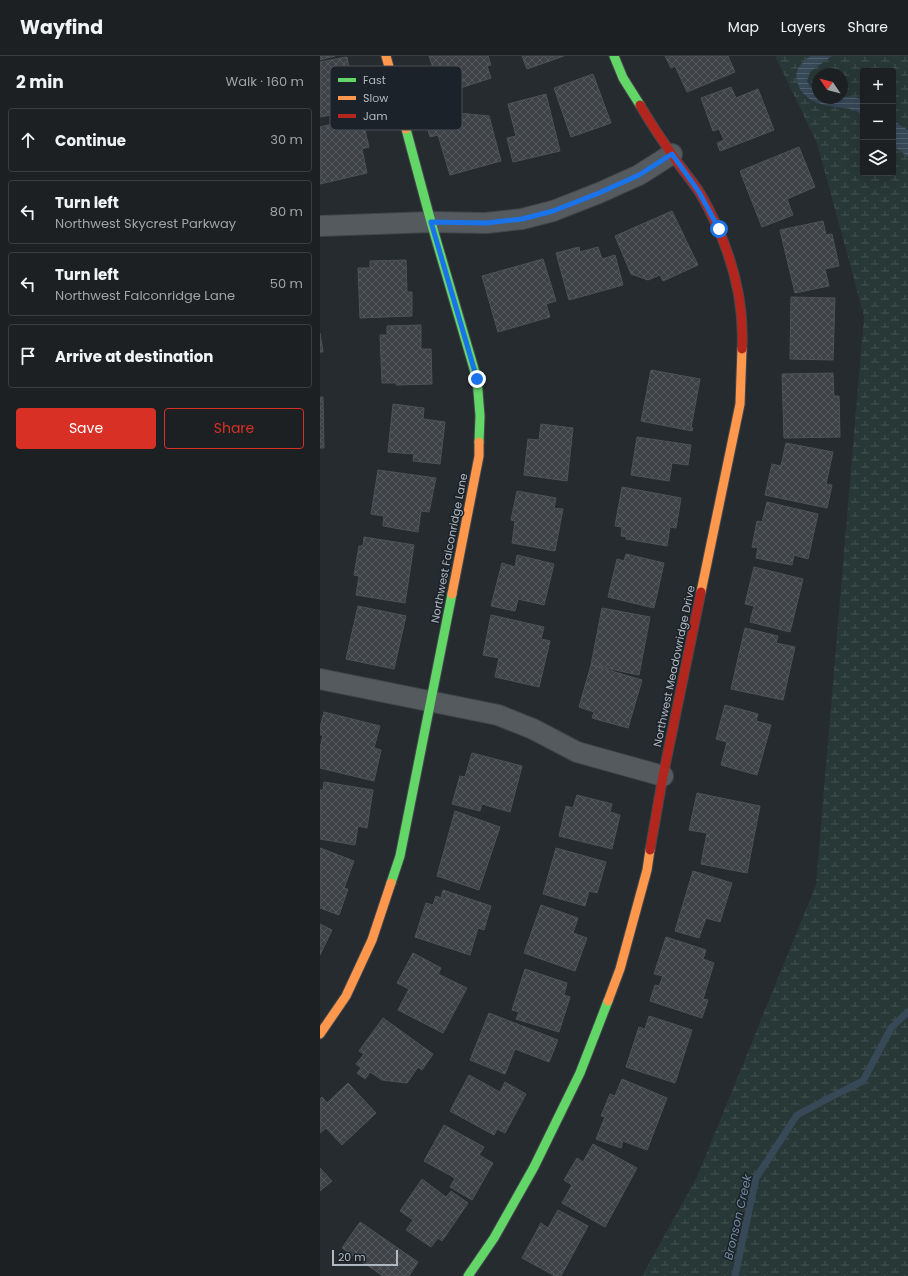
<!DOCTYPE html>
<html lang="en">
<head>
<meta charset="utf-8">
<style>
	body { margin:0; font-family:Poppins,sans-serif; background:#292d30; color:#f1f3f6 }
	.controls { position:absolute; right:12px; top:12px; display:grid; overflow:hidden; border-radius:4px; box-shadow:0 4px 16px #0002 }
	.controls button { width:36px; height:36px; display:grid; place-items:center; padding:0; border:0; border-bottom:1px solid #3a3e41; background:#1c2023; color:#f1f3f6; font:20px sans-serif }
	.compass { position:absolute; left:492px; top:12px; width:36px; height:36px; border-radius:50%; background:#1c2023; box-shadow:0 4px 16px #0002; rotate:305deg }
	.scale { position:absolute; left:12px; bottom:10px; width:66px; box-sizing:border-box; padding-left:4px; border:2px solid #b0b8c1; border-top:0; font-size:11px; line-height:14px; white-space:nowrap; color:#b0b8c1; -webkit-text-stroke:3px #1b2229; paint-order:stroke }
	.stop { position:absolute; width:12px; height:12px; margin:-9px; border:3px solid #1a73e8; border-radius:50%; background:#fff }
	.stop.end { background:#1a73e8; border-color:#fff; box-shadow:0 1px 4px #0008 }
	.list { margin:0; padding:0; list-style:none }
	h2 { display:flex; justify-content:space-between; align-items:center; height:52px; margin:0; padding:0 16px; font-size:17px }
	h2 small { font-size:13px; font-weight:400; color:#a0a3a6 }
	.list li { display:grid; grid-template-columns:26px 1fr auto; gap:12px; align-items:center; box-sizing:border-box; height:64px; margin:0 8px 8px; padding:0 8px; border:1px solid #3a3e41; border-radius:4px }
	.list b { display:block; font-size:15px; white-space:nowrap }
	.list p { margin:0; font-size:13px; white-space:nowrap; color:#a0a3a6 }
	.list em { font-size:13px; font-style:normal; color:#a0a3a6 }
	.actions { display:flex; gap:8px; padding:12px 16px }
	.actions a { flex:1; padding:9px 0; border:1px solid #d93025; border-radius:4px; text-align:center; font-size:14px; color:#d93025 }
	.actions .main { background:#d93025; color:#fff }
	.icon { flex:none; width:22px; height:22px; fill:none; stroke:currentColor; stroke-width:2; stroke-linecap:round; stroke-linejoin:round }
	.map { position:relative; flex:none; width:588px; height:1220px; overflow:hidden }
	header { display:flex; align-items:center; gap:24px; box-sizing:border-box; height:56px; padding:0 20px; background:#1c2023; border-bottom:1px solid #3a3e41 }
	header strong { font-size:19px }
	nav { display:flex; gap:22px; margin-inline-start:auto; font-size:14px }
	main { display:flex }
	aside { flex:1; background:#1c2023 }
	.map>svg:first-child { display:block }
	.wetland { fill:url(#wetland-marsh); fill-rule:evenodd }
	.water { fill:url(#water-rules) }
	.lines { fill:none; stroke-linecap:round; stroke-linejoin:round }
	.stream { stroke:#374857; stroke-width:7 }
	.building { fill:url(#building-cross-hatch); stroke:#4e5257 }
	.street-casing { stroke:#424649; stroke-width:22 }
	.fast-casing { stroke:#44484c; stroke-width:11 }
	.slow-casing { stroke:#44484c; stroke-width:11 }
	.jam-casing { stroke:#44484c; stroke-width:11 }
	.street { stroke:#555a5e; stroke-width:20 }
	.fast { stroke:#63d668; stroke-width:9 }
	.slow { stroke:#ff974d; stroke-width:9 }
	.jam { stroke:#b3261e; stroke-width:9 }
	.route { stroke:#1a73e8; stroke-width:5 }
	.labels { text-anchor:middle; stroke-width:3; stroke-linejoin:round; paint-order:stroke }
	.street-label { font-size:11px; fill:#b0b8c1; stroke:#1b2229 }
	.water-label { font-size:12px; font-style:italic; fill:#748ca1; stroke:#1b2229 }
	.key { fill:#1b2229; stroke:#484f57; stroke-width:1 }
	.key-label { font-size:11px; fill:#b0b8c1 }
</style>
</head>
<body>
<header>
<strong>Wayfind</strong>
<nav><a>Map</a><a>Layers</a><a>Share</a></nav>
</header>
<main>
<aside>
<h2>2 min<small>Walk · 160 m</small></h2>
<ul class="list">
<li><svg class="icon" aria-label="ahead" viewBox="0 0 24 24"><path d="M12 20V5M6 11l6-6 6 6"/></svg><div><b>Continue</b></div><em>30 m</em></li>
<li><svg class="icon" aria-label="left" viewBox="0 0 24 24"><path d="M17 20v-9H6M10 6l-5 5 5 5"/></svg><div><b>Turn left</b><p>Northwest Skycrest Parkway</p></div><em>80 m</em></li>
<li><svg class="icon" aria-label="left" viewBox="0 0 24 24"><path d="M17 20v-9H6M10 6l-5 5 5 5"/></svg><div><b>Turn left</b><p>Northwest Falconridge Lane</p></div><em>50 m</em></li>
<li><svg class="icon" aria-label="arrive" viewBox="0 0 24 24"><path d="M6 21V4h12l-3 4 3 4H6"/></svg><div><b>Arrive at destination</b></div></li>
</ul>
<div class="actions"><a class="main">Save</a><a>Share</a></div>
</aside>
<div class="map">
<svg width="588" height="1220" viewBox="0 0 588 1220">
	<defs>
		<pattern id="wetland-marsh" width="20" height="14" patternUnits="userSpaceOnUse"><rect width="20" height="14" fill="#283837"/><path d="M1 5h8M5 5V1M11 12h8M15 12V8" fill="none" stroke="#455352"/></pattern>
		<pattern id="water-rules" width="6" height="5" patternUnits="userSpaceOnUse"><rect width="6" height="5" fill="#374857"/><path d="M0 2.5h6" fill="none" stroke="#51606d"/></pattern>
		<pattern id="building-cross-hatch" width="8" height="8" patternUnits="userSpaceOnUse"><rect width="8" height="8" fill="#3e4246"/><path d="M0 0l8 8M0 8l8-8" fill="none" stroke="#575b5f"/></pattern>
	</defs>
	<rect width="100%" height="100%" fill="#262b2f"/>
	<path class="wetland" d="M455,0h133v1220h-266l55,-99 119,-292 48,-569 -47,-173zM543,15h30v102h-30zM498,18h24v24h-24z"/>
	<path class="water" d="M490,0h22l-22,16 -3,9 5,8 6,4v5h24v-1c8,-1 14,-1 21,4v17c-5,-11 -18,-9 -27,-11 -17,-2 -35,-8 -39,-26 -3,-12 5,-18 13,-25z
		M573,65l15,9v27l-15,-11z"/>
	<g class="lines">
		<path class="stream" d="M415,1220l21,-98 41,-63 38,-20 28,-14 28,-53 17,-16"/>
	</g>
	<path class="building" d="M0,0h15l-15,4z
		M109,0h59l3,9 -4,1 4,12 -49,16z
		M202,0h42l-37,13z
		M345,0h63l7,16 -48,20 -12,-26 -4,2z
		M27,1l10,53 -37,7v-55z
		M273,18l18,49 -40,14 -17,-49z
		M411,31l5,11 22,-9 16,41 -54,21 -3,-8 7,-3 -5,-11 -6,2 -12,-33z
		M226,38l14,57 -47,11 -6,-24 9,-2 -8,-32z
		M139,57l30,3 12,45 -51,14 -12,-40 -8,2 -2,-7 11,-2 -3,-9z
		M42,61l7,30 -7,2 5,24 -47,11v-57z
		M479,91l16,40 -28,12 6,16 -31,12 -22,-56z
		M352,155l26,54 -35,16 -3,-6 -12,5 -17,-6 -16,-38z
		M503,165l3,14 6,-1 7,32 -14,3 4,17 -34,7 -15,-63z
		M259,191l1,5 18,-5 4,12 13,-4 8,30 -54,15 -13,-47z
		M223,203l13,42 -10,3 4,13 -52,15 -16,-56z
		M86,204l1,32h5v24l-52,2 -2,-50h12v-7z
		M471,241l44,1 -2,62 -43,-1z
		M101,269v24h10l1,35 -36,1 1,-2h-15l-2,-48h7v-9z
		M0,277l3,19h-3z
		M331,314l49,9 -9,49h2l-1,3 -51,-10z
		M513,317l1,23h5l1,41 -56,1 -2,-64z
		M0,341h3l1,51h-4z
		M73,348l31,4 -1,11 22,3 -5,42 -27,-3 1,-7 -26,-2z
		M221,368l32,4 -6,53 -43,-6 4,-36 11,1z
		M317,381l54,8 -3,20 -16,-2 -3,18 -38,-6z
		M466,387l47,9 -7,32 6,1 -5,23 -62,-13 7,-31 9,2z
		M58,414l58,8 -7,34 -8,-1 -3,21 -35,-6 1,-10 -13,-2z
		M302,431l59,11 -5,30 -6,-1 -3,19 -41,-7 1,-2 -6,-1 1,-9 -7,-1z
		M197,435l39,7 -2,10 9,1 -8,42 -43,-8 3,-22 -4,-1z
		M447,446l51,12 -10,45 -14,-4 -2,10 -36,-7 2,-10 -6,-1 5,-26 5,1z
		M44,481l50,8 -9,58 -49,-8 3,-19 -5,-1 5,-29h4z
		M306,498l38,9 -10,45 -46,-11 9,-38 7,2z
		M197,499l37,9 -10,41 -26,-6 -3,12 -24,-5 11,-43 13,4z
		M434,511l49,12 -13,53 -40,-10 4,-16 -9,-2z
		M38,550l48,10 -12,53 -48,-10z
		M282,552l48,9 -11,58 -48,-10z
		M171,559l53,12 -3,12 9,2 -11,46 -44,-10 4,-19 -16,-3z
		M425,572l33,8 -2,7 19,4 -12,53 -52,-11z
		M271,609l51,15 -14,48 -36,-10 2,-6 -15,-5z
		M405,649l33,9 -2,7 15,4 -14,50 -36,-10 6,-23 -11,-3z
		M4,656l56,14 -6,22 7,2 -7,31 -54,-13v-20l3,-13h-3v-8z
		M152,697l50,13 -12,46 -28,-8 -2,7 -28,-7 8,-28 5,1z
		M4,726l49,8 -6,38 -9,-2 -3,19 -35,-6v-49h3z
		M377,737l63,13 -13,67 -46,-9 6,-31 -18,-3z
		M257,739l35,9 -2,8 10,3 -8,34 -53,-13 7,-30 7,2z
		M135,755l45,16 -21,63 -42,-14z
		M0,792l34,13 -10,27 4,1 -9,26 -19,-7z
		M236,792l50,14 -9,31 -8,-2 -4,15 -42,-12z
		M373,815l39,12 -12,39 -14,-4 -7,20 -24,-7z
		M123,834l48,16 -7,24 -6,-2 -8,27 -55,-18 11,-34 7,2 3,-9 5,2z
		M221,849l37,13 -5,15 14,5 -12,33 -51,-18z
		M0,868l12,6 -12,25z
		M346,881l40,13 -3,9 11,4 -11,36 5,1 -6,18 -52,-17 5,-16 4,1 4,-10 -9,-2z
		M93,897l28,15 -3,6 29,14 -24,45 -45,-23 11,-21 -12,-6z
		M205,913l42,14 -3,12 6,2 -11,35 -43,-13 3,-7 -7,-2z
		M169,957l69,27 -9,22 -34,-13 -10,25 -35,-14z
		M329,960l43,14 -17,53 -49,-16 13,-40 6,2z
		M63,962l50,36 -11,16 -4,-3 -11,16 -25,-3 -12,-8 -5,7 -8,-6 4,-5 -5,-4 8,-10 -5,-3z
		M149,1019l31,17 5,-10 21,12 -21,39 -8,-4 -3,6 -44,-24z
		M302,1023l45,19 -20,52 -24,-9 -2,7 -25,-9 9,-22 -4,-1 9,-22 5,2z
		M28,1027l28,30 -34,32 -16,-17 -6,5v-34l2,-2 5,6z
		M124,1069l40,22 -5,8 14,8 -21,37 -22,-13 5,-9 -31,-17z
		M273,1088l44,24 -32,59 -43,-24 10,-18 -8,-5 13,-22 6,4z
		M0,1112l12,13 -12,10z
		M102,1123l24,18 5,-6 17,12 -26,38 -4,-3 -7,9 -25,-17 7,-10 -13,-9z
		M238,1154l30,16 -27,50h-6l-33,-18 19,-35 7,5z
		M40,1166l58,40 -9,14h-26l-41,-28z"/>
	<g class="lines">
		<defs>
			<path id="street" d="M0,170l111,-4 55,1 36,-4 31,-8 46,-18 40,-18 33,-21
				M0,623l178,36 35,14 44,23 86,24"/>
			<path id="fast" d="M294,0l9,22 17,27
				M86,73l25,93 46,157 3,37 -1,26
				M71,827l9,-27 52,-262
				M148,1220l26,-38 40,-71 46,-94 28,-72"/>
			<path id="slow" d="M66,0l20,73
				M381,536l39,-188 2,-55
				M132,538l27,-138v-14
				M288,945l12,-32 27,-99 3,-20
				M0,978l26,-38 26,-56 19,-57"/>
			<path id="jam" d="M320,49c12,21 26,41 40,61 7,9 14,18 20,27 27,47 45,101 42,156
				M330,794l13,-74 38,-184"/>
		</defs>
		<use href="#street" class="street-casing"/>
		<use href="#fast" class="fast-casing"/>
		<use href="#slow" class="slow-casing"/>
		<use href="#jam" class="jam-casing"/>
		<use href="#street" class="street"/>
		<use href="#fast" class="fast"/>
		<use href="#slow" class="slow"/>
		<use href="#jam" class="jam"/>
	</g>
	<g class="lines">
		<path class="route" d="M157,323l-46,-157 55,1 36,-4 31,-8 46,-18 40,-18 33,-21 27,38 20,37"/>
	</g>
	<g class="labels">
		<g class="street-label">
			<text transform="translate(129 492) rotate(-79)" y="4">Northwest Falconridge Lane</text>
			<text transform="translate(354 610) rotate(-78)" y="4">Northwest Meadowridge Drive</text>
		</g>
		<g class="water-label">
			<text transform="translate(418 1161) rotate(-77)" y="4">Bronson Creek</text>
		</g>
	</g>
	<rect x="10" y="10" width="132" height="64" rx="6" class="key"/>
	<rect x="18" y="22" width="18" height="4" fill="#63d668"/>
	<rect x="18" y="40" width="18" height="4" fill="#ff974d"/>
	<rect x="18" y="58" width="18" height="4" fill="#b3261e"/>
	<g class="key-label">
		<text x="43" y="28">Fast</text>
		<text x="43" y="46">Slow</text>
		<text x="43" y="64">Jam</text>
	</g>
</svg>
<div class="controls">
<button>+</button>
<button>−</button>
<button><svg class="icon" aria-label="layers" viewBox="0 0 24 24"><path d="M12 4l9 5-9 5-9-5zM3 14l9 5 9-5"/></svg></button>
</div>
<svg class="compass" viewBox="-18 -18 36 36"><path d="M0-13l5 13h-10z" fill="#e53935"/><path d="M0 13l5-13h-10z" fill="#a0a3a6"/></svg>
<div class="scale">20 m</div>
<div class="stop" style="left:399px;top:173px"></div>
<div class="stop end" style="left:157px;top:323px"></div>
</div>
</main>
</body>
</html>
